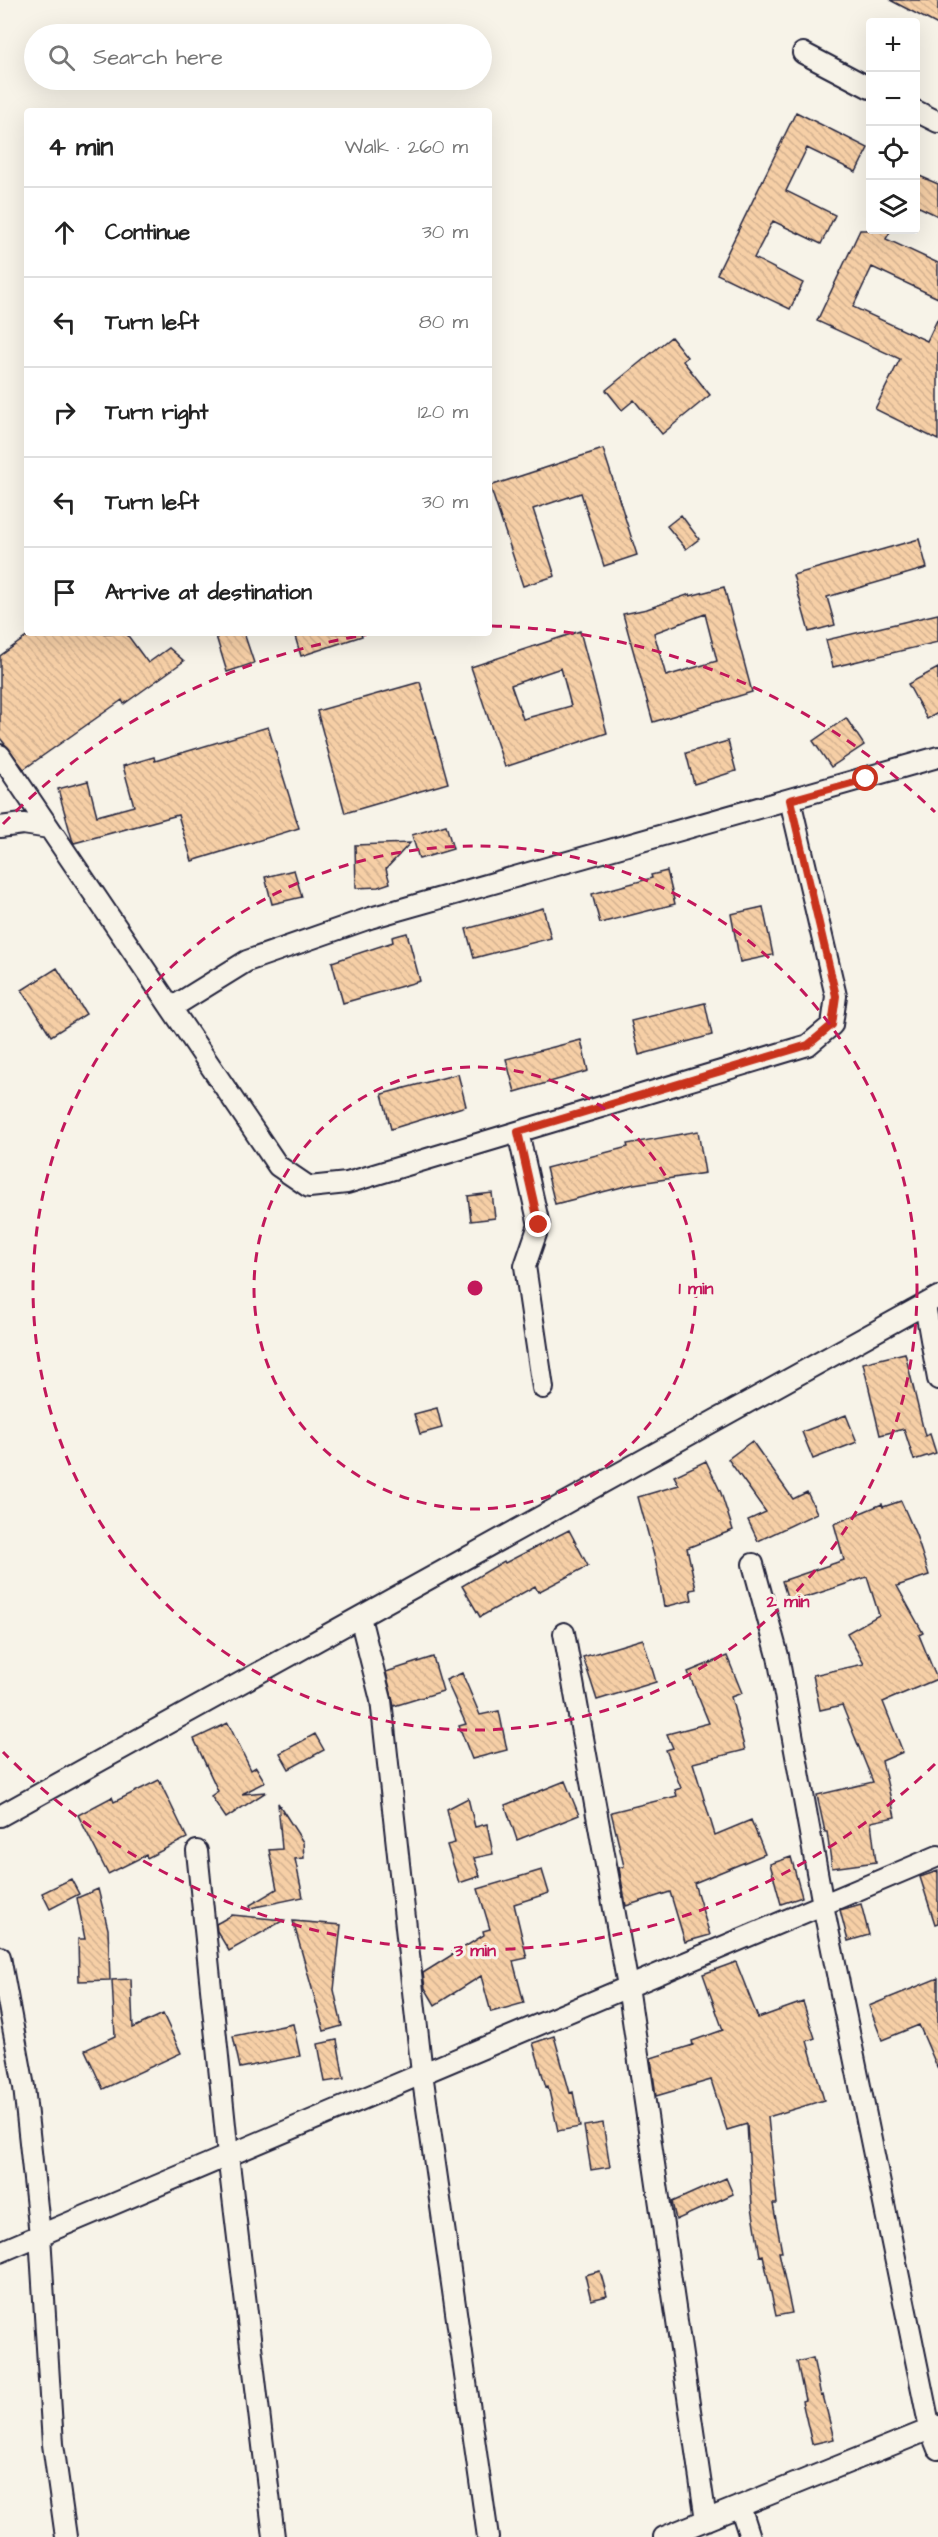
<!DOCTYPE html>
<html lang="en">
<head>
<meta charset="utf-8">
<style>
	body { margin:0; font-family:"Architects Daughter",sans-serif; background:#f2f2f2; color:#222 }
	.controls { position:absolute; right:18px; top:18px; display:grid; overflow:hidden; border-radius:6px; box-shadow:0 6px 24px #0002 }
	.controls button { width:54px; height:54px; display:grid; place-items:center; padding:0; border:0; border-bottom:2px solid #e0e0e0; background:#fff; color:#222; font:30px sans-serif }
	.stop { position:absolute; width:18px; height:18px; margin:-14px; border:4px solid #c8321e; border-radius:50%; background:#fff }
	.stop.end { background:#c8321e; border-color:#fff; box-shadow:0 2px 6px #0008 }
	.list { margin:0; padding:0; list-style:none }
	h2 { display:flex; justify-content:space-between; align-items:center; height:78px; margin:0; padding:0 24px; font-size:26px }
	h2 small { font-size:20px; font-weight:400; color:#767676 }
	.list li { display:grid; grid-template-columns:39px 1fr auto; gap:18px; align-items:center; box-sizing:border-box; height:90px; padding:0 24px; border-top:2px solid #e0e0e0 }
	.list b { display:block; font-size:22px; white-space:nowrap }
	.list em { font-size:20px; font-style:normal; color:#767676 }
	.icon { flex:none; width:33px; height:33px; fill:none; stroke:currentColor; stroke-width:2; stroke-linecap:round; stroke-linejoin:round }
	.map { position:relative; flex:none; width:938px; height:2537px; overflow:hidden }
	.search { position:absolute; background:#fff; box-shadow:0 6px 24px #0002; left:24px; top:24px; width:468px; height:66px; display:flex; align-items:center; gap:15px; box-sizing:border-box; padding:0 21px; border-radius:33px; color:#767676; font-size:22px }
	.panel { position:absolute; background:#fff; box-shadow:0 6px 24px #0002; left:24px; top:108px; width:468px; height:528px; border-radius:6px }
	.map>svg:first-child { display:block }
	.building { fill:url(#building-back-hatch); stroke:#22223b; stroke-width:1.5; fill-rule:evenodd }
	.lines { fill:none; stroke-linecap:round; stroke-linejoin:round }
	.minor-casing { stroke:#22223b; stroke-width:24 }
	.minor { stroke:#f7f3e8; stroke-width:20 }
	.route { stroke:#c8321e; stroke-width:8 }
	.ring { fill:none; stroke:#c2185b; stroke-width:3; stroke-dasharray:10 8 }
	.centre { fill:#c2185b; stroke:#f7f3e8; stroke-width:3 }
	.ring-label { font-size:18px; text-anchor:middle; font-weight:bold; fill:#c2185b; stroke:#f7f3e8; stroke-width:6; stroke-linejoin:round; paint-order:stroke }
</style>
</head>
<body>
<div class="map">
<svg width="938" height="2537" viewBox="0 0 938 2537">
	<defs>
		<pattern id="building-back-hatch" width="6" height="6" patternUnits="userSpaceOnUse" patternTransform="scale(1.5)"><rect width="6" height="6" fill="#f6cfa6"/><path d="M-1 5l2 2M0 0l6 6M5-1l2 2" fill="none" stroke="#d3b190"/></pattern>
	</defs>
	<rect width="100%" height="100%" fill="#f7f3e8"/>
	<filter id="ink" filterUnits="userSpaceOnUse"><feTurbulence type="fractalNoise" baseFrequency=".0167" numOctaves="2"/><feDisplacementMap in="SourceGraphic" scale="12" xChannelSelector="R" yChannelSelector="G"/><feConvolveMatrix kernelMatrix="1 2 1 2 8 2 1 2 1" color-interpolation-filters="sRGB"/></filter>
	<g filter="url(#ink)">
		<path class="building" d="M890,0h48v25z
			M796,112l72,36 -12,24 -49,-24 -21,43 49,24 -14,29 -48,-23 -19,37 49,25 -13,26 -73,-35z
			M915,174l23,10v32l-23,-11z
			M860,230h31l-5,9 52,24v35l-66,-31 -19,40 74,34 11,-23v122l-63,-31 25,-50 -83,-38z
			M671,337l16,20 -4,4 27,34 -48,39 -28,-34 -12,10 -16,-20z
			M603,449l34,106 -33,11 -23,-73 -48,16 22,67 -32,10 -33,-100z
			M681,515l18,24 -13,10 -19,-23z
			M919,539l8,29 -100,29 8,28 -26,7 -16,-57z
			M724,587l28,105 -99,30 -30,-108 24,-5 43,-15v2zM705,614l12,47 -51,15 -12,-43z
			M938,614v28l-105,25 -7,-27z
			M580,631l27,102 -102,34 -34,-100zM561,668l10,38 -48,13 -12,-34z
			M32,633h94l22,30 21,-15 15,13 -60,43 -2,-4 -98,69 -24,-31v-82z
			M215,633h29l10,30 -27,9z
			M294,633h67l1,3 -61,20z
			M938,668v45l-11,6 -19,-35z
			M420,682l28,101 -103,30 -28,-102z
			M846,718l18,27 -33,22 -18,-26z
			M268,727l31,101 -107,33 -14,-46 -104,28 -2,-4 -14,-50 30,-8 9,35 37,-10 -11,-40 31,-9 1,4z
			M728,741l8,30 -42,13 -8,-31z
			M446,825l7,24 -34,10 -7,-24z
			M410,843l-24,26 4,14 -12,4 -22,1 -1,-43z
			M294,870l8,27 -30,7 -7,-27z
			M667,871l8,33 -75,19 -8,-29 60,-16 -1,-3z
			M763,907l10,48 -33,7 -9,-48z
			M543,908l8,30 -77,20 -8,-29z
			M407,933l13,48 -77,22 -11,-41 61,-20 -1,-5z
			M57,968l29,46 -35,22 -29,-46z
			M705,1003l7,32 -73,20 -8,-34z
			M581,1040l7,31 -73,21 -9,-33z
			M458,1074l8,32 -75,23 -9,-35z
			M698,1131l7,42 -71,11 -79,20 -9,-36 82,-21 -1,-3z
			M492,1193l3,25 -24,3 -3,-25z
			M905,1353l20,83 5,-2 6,19 -22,7 -10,-31 -24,6 -17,-72z
			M437,1408l5,20 -22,6 -6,-20z
			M846,1415l11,27 -44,17 -11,-27z
			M752,1441l41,58 14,-7 10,21 -59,28 -10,-21 18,-8 -38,-53z
			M706,1461l15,32 12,37 -46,18 9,41 -6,1 2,10 -28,7 -8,-44 -18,-66 41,-12 -5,-9z
			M901,1501l15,34 13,40 -32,11 26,47 -4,2 18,44 -54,23 20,50 -21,9 13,56 -24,5 5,40 -44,6 -5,-36h-2l-8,-37 56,-13 -31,-77 -22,5 -7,-35 51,-11 -17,-31 32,-18 -12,-38 -78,26 -7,-22 62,-21 -10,-36 48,-20 1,3z
			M569,1530l19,36 -50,26 -3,-6 -55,31 -18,-31 42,-25 1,2z
			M643,1639l13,43 -59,18 -14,-43z
			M727,1656l15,37 -11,4 14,53 -52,13 22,72 36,-15 14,34 -71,29 16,52 -25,7 -15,-50 -44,14 -7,-38 5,-2 -13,-54 66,-16 -2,-6 6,-2 -15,-38 7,-2 -6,-14 42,-11 -21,-51z
			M433,1657l10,34 -49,15 -8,-34z
			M462,1673l18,42 19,-4 8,39 -35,9 -13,-33 7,-2 -20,-44z
			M228,1723l23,47 5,-3 9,15 -23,12 24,-2 -40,26 -15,-22 7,-5 -24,-52z
			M315,1734l9,16 -35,19 -9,-16z
			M159,1780l28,58 -40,20 -1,-3 -38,19 -30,-59 34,-18 2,5z
			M565,1781l14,34 -62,25 -12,-35z
			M468,1798l7,29 12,-3 6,30 -19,4 6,18 -21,7 -12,-38 8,-2 -8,-34z
			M278,1803l25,39 1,16 -9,1 8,38 -52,11 -1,-3 27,-16 -8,-39 13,-1z
			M791,1857l11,40 -21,7 -11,-40z
			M542,1870l7,23 -35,11 13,54 -14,3 11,42 -33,9 -10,-36 -46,29 -10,-17 -2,-15 61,-38 -1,-4 7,-2 -12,-40z
			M938,1871v52l-3,1 -15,-47z
			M71,1879l8,15 -29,15 -8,-16z
			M98,1889l10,40 2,51 -31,1 -1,-42h7l-8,-41z
			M861,1904l8,31 -21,6 -8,-31z
			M232,1915l52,5 -55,31 -12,-20 -1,-7z
			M293,1921l48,4 -7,65 8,36 -18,5z
			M736,1962l22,56 45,-16 12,36 -8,3 17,59 -56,17 9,87h-4l9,48h-3l13,61 -16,3 -13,-61 -3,1 -8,-49 -5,-83 -20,6 -16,-50 -55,16 -5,-38 42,-13 -1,-4 31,-11 -20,-56z
			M938,1978v91l-19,-44 -37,15 -13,-34z
			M131,1979l2,49 30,-14 18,39 -78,36 -18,-39 30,-14 -3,-56z
			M293,2024l7,32 -60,12 -7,-32z
			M554,2036l16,57 3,-1 7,35 -22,4 -10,-45 -2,1 -13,-44z
			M337,2040l7,39 -19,3 -7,-38z
			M603,2123l7,44 -19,3 -7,-44z
			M726,2178l7,16 -57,26 -4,-18z
			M600,2271l7,25 -16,4 -6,-25z
			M813,2358l8,38 2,-1 11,44 -22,5 -10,-43 3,-1 -8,-38z"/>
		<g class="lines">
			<defs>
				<path id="minor" d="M803,53l67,35
					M916,111l22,11
					M0,755l278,411 31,21 38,-4 461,-138 24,-20 4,-29 -46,-196
					M0,827l23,-3 26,4
					M171,1008l76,-47 123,-43 568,-161
					M518,1132l21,93 -14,41 18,122
					M925,1305l13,74
					M753,1564l25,92 45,249 107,524 8,20
					M360,1617l21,83 41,373 66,464
					M564,1633l64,353 78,534
					M0,1816l938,-519
					M197,1851l31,304 46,382
					M0,1957l24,130 16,148 13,209 13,93
					M0,2252l938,-396
					M740,2506l10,31
					M664,2537l274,-111"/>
			</defs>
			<use href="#minor" class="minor-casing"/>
			<use href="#minor" class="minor"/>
		</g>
	</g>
	<g class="lines" filter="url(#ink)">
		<path class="route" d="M539,1225l-21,-93 290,-87 24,-20 4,-29 -46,-196 76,-21"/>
	</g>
	<g class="ring">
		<circle cx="475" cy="1288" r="221"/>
		<circle cx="475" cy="1288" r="442"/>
		<path d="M935 1764A662 662 0 0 1 3 1752M3 824A662 662 0 0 1 377 633M492 626A662 662 0 0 1 935 812"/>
	</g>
	<circle cx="475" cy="1288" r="9" class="centre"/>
	<g class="ring-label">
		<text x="696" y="1294">1 min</text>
		<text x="788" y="1607">2 min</text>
		<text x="475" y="1956">3 min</text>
	</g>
</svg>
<div class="controls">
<button>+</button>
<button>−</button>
<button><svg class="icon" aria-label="locate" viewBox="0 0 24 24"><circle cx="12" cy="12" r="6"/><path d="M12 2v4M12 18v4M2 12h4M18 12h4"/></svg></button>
<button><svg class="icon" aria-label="layers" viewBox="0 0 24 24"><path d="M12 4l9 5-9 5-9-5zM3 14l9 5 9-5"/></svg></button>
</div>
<div class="stop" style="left:866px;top:779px"></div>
<div class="stop end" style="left:539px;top:1225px"></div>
<div class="search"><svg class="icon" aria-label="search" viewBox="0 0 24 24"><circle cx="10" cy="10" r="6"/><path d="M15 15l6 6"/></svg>Search here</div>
<section class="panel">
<h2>4 min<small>Walk · 260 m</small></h2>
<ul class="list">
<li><svg class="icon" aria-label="ahead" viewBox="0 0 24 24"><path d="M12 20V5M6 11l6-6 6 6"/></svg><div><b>Continue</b></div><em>30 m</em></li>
<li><svg class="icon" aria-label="left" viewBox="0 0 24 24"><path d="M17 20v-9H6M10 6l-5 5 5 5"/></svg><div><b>Turn left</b></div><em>80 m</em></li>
<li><svg class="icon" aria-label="right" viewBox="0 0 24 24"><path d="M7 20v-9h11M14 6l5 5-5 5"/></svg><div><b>Turn right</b></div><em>120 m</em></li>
<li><svg class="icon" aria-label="left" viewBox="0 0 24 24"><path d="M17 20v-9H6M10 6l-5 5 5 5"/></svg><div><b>Turn left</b></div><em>30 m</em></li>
<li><svg class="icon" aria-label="arrive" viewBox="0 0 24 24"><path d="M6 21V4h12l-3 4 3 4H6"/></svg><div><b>Arrive at destination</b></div></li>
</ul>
</section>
</div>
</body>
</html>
